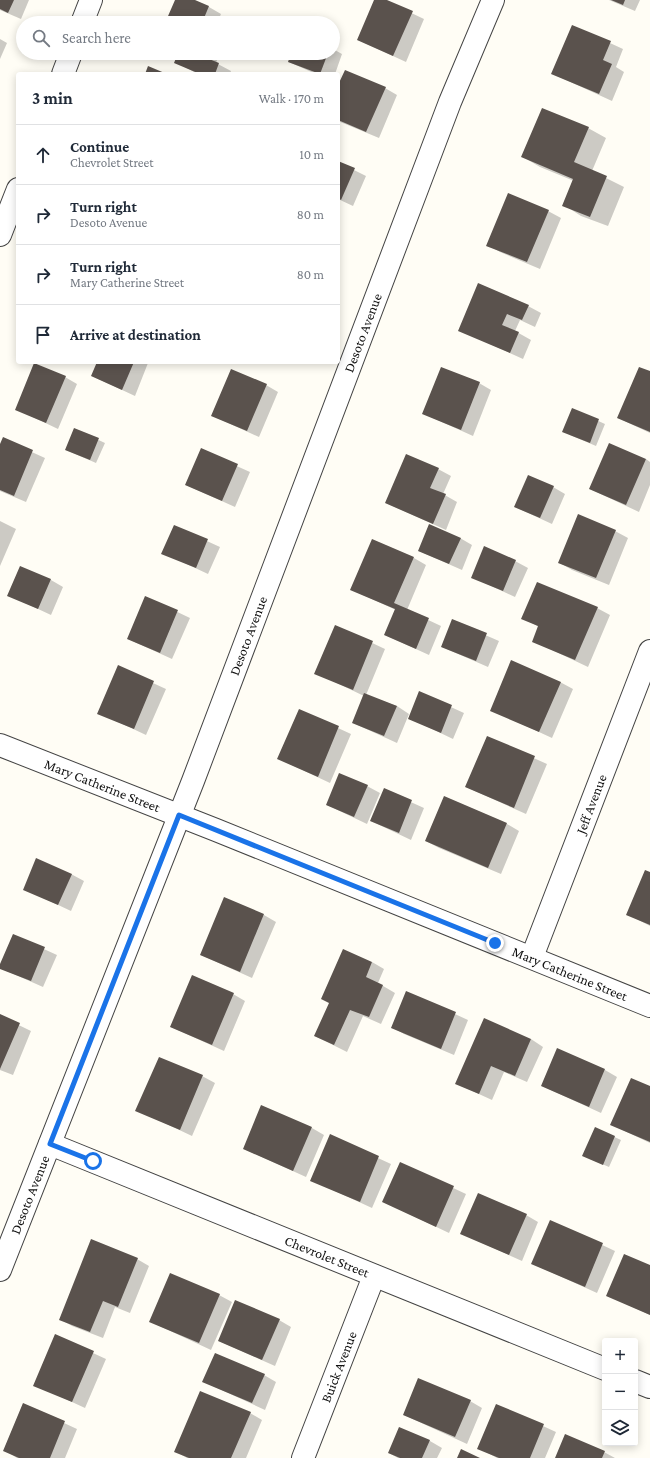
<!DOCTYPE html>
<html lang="en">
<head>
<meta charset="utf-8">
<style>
	body { margin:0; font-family:"Crimson Pro",serif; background:#f2f2f3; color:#1f2937 }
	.controls { position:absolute; right:12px; bottom:12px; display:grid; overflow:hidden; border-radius:4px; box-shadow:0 2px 10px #0003 }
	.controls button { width:36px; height:36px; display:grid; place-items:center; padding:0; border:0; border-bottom:1px solid #e0e1e3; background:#fff; color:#1f2937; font:20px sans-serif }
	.stop { position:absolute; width:12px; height:12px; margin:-9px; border:3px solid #1a73e8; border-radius:50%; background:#fff }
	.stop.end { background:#1a73e8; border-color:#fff; box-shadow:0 1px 4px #0008 }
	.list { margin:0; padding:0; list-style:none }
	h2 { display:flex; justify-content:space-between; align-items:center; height:52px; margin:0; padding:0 16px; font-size:17px }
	h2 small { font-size:13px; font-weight:400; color:#747a83 }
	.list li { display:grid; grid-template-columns:26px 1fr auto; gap:12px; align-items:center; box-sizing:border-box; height:60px; padding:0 16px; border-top:1px solid #e0e1e3 }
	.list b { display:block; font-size:15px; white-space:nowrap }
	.list p { margin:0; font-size:13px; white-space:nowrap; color:#747a83 }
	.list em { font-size:13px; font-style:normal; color:#747a83 }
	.icon { flex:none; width:22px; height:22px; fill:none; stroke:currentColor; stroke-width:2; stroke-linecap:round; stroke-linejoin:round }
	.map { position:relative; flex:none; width:650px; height:1458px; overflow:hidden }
	.search { position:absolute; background:#fff; box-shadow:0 2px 10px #0003; left:16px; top:16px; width:324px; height:44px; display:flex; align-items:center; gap:10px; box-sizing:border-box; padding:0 14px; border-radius:22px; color:#747a83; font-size:15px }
	.panel { position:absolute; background:#fff; box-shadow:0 2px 10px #0003; left:16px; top:72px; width:324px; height:292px; border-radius:4px }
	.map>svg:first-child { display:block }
	.shadow { fill:#0003 }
	.building { fill:#5a524d }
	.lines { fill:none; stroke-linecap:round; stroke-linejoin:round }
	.street-casing { stroke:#444; stroke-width:24 }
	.street { stroke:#fff; stroke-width:22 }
	.route { stroke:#1a73e8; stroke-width:5 }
	.labels { text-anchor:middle; stroke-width:4; stroke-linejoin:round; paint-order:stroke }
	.street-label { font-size:14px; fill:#111; stroke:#fff }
</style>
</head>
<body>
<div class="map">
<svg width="650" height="1458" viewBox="0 0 650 1458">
	<rect width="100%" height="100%" fill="#fffdf5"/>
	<path class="shadow" d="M0,0h29l-8,19 -21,-9z
		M176,0h16l17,7 12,7 -4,9h-50z
		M375,0h9l40,19 -18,43 -48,-22z
		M609,0h31l-5,11z
		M573,26l50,23 -7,18 8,5 -12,29 -59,-27z
		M0,39l7,4 -7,16z
		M333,49l9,5 -7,20h-19l-27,-12 4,-9h40z
		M179,53h41l-4,10 15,8 -1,3h-32l-23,-12z
		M338,88h47l12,7 -18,43 -41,-17z
		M588,128l18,10 -14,33 32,16 -16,39 -27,-10 -17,-11 10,-24 -34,-14 -17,-10z
		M338,162l28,14 -13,30 -15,-7z
		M548,211l13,7 -21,51 -40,-17 -12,-7z
		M528,306l13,7 -6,14 -15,-7 -5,11 16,9 -8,19 -64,-29z
		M98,362h48l2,1 -13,33 -43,-20z
		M650,372v61l-32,-15z
		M65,377l12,7 -19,45 -42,-20z
		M479,383l12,7 -18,46 -49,-22z
		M266,385l12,7 -19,45 -46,-21z
		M572,409l33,15 -9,22 -26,-11z
		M75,429l30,14 -9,20 -30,-13z
		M3,439l42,19 -19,44 -26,-11v-44z
		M201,450l49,22 -15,35 -49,-22z
		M646,459l4,3v23l-11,27 -49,-23z
		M438,469l13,7 -8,18 14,8 -11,28 -60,-27z
		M553,487l12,7 -13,30 -37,-17z
		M0,521l16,8 -16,37z
		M174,526l46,21 -12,27 -45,-21z
		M615,531l13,7 -19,47 -37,-15 -12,-7z
		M460,538l12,7 -10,25 -43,-19z
		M414,558l12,7 -19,45 34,16 -12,29 -44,-20 11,-25 -44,-20z
		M515,561l13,7 -13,29 -43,-20z
		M51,580l12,7 -12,28 -43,-20z
		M146,597l44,21 -18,41 -44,-20z
		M597,608l13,7 -22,52 -55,-26 6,-14 -16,-9z
		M453,621l46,20 -11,26 -46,-20z
		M336,626l49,23 -19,46 31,11 12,8 -12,29 -44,-20 11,-27 -48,-23z
		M118,667l48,22 -20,46 -47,-22z
		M560,682l13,7 -21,49 -61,-28z
		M420,693l44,20 -11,26 -44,-21z
		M299,710l52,24 -21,49 -51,-24z
		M487,737l60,27 -21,50 -60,-27z
		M367,786l13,7 -13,31 -40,-19z
		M384,790l40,18 -13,32 -40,-19z
		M507,824l12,7 -18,43 -62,-26 -13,-7z
		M650,873v53l-23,-12z
		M71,874l13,7 -13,30 -47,-22z
		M264,915l12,7 -24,56 -51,-23z
		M13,935l44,20 -14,32 -43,-19z
		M372,962l12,7 -6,14 17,10 -14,31 -18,-8 -16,36 -32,-16z
		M407,992l61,28 -14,35 -50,-21 -12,-7z
		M233,994l12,7 -21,50 -53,-24z
		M0,1016l31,15 -18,44 -13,-5z
		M531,1039l12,8 -16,35 -23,-10 -12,28 -35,-16z
		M605,1070l12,7 -16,36 -59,-27z
		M202,1076l13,7 -23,53 -55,-26z
		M650,1087v56l-38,-18z
		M312,1128l12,7 -18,42 -62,-28z
		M595,1128l26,12 -12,27 -19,-8z
		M330,1136l61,28 -19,44 -61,-28z
		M400,1163l66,31 -17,39 -65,-31z
		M526,1215l12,7 -16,39 -60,-27z
		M551,1221l64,30 -18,42 -64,-29z
		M137,1259l12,7 -19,47 -15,-6 -12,31 -31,-12 -12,-7z
		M650,1266v49l-43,-20z
		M219,1295l13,7 -21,48 -60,-28z
		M279,1320l12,7 -16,39 -56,-25z
		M56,1336l50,23 -21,49 -50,-23z
		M264,1375l12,7 -11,28 -61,-28z
		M470,1401l12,7 -15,36 -63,-29z
		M23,1404l54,25 -12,29h-48l-13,-8z
		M497,1405l59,27 -11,26h-48l-18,-10z
		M250,1413l12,7 -16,38h-59l-12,-7z
		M430,1441l12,7 -5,10h-39l-9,-5z
		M604,1452l11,6h-59z"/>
	<path class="building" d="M0,0h14l-6,13 -8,-4z
		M175,0h20l14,6 -7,17h-37z
		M374,0h13l26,11 -20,45 -36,-16z
		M611,0h14l-2,5z
		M572,25l39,16 -8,19 9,4 -13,30 -48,-20z
		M178,53h27l-1,4 15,6 -4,11h-15l-26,-11z
		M291,53h37l-8,21 -32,-12z
		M148,66l19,8h-22z
		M345,70l41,17 -20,45 -28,-12v-35z
		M542,108l47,19 -15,35 33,14 -17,41 -28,-11 11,-27 -52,-22z
		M338,161l17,7 -14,32 -3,-2z
		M508,193l41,17 -22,52 -41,-16z
		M478,283l51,22 -7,15 -15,-6 -5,11 17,7 -9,21 -52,-22z
		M97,362h37l-12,28 -31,-14z
		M34,363l32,13 -20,47 -31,-13z
		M441,367l39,15 -19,48 -39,-16z
		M639,367l11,4v61l-33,-14z
		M231,369l36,15 -20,47 -36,-15z
		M572,408l27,11 -9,24 -28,-11z
		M74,428l25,10 -9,22 -25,-10z
		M3,437l30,13 -19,46 -14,-6v-46z
		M609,443l37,16 -20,46 -37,-16z
		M201,448l37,16 -16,37 -37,-16z
		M406,454l33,14 -9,20 16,6 -13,30 -48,-21z
		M528,475l26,11 -14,32 -26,-11z
		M578,514l38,16 -20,48 -38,-15z
		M429,524l32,14 -12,26 -31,-13z
		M174,525l34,14 -12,29 -35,-14z
		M372,539l42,18 -20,46 35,15 -13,31 -32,-14 11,-26 -45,-19z
		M484,546l32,14 -13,31 -32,-13z
		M20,566l31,13 -13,30 -31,-13z
		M537,582l61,25 -23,53 -43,-18 6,-16 -17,-7z
		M145,596l33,14 -18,43 -33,-14z
		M452,619l35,14 -11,28 -35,-14z
		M335,625l38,16 -20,49 -39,-16z
		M511,660l50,22 -22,50 -49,-21z
		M118,665l36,16 -20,48 -37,-15z
		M419,691l33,14 -11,28 -33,-14z
		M364,693l33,13 -13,30 -32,-13z
		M299,709l40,17 -21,51 -41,-18z
		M487,736l48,20 -21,52 -49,-21z
		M339,773l29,12 -14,32 -28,-12z
		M384,788l28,12 -13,33 -29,-12z
		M444,796l63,27 -19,45 -63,-27z
		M36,858l36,16 -14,31 -35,-15z
		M645,870l5,2v53l-24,-10z
		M224,897l40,17 -24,58 -40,-17z
		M13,934l32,13 -14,34 -31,-12v-5z
		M343,949l29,13 -6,15 17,8 -14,32 -19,-7 -16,35 -20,-9 15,-33 -8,-4z
		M192,975l42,18 -22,52 -42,-18z
		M406,991l50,21 -15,37 -50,-21z
		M0,1014l20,9 -20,46z
		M484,1018l47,21 -16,37 -24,-10 -12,28 -24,-10z
		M557,1048l48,21 -16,38 -48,-21z
		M159,1057l44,18 -23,55 -45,-19z
		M631,1078l19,8v56l-40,-17z
		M261,1105l51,22 -19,44 -50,-22z
		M595,1127l20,9 -12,29 -21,-9z
		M330,1134l49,22 -19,46 -50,-21z
		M400,1162l54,24 -18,41 -54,-25z
		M478,1193l49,21 -18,41 -49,-21z
		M550,1220l53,23 -18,44 -54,-23z
		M91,1239l47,19 -20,49 -15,-6 -13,31 -31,-12z
		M624,1254l26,11v50l-44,-19z
		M170,1273l50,21 -21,49 -50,-21z
		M235,1300l45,19 -18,41 -44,-19z
		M55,1334l39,17 -22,51 -39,-16z
		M215,1353l50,21 -13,29 -50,-21z
		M418,1378l53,22 -16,37 -52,-22z
		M200,1391l51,21 -20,46h-42l-15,-6z
		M23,1403l42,18 -15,37h-31l-16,-7z
		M496,1404l48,20 -14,34h-31l-22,-9z
		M399,1427l31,13 -8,18h-22l-12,-5z
		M565,1434l40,17 -3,7h-47z
		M461,1449l19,9h-23z"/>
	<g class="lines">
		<defs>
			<g id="street">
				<path d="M82,23l9,-23"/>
				<path d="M63,74l8,-21"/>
				<path d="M0,235l18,-46"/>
				<path id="s1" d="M0,745l216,85 434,176"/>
				<path id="s2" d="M532,957l118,-306"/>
				<path id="s3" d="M50,1144l555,225"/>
				<path id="s4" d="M0,1270l193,-489 257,-679 43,-102"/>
				<path d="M635,1381l15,6"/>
				<path id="s5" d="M303,1458l71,-182"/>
			</g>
		</defs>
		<use href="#street" class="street-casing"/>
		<use href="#street" class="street"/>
	</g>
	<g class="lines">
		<path class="route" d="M93,1161l-43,-17 129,-329 316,128"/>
	</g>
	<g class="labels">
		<g class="street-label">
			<text dy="5" stroke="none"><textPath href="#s4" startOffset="1005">Desoto Avenue</textPath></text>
			<text dy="5" stroke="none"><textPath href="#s4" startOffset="681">Desoto Avenue</textPath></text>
			<text dy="5" stroke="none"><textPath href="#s1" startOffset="110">Mary Catherine Street</textPath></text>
			<text dy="5" stroke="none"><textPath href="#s2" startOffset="164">Jeff Avenue</textPath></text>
			<text dy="5" stroke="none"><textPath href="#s1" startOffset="614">Mary Catherine Street</textPath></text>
			<text dy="5" stroke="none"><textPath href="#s4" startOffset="81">Desoto Avenue</textPath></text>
			<text dy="5" stroke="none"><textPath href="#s3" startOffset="299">Chevrolet Street</textPath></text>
			<text dy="5" stroke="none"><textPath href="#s5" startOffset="98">Buick Avenue</textPath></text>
		</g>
	</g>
</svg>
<div class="controls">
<button>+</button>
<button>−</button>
<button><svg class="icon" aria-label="layers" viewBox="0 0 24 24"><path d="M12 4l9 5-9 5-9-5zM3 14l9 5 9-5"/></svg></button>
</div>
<div class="stop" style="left:93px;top:1161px"></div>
<div class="stop end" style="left:495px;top:943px"></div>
<div class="search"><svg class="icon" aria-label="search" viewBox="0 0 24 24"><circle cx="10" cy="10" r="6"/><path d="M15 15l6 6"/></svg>Search here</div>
<section class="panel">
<h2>3 min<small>Walk · 170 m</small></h2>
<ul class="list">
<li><svg class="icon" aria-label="ahead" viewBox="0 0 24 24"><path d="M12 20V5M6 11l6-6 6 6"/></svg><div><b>Continue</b><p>Chevrolet Street</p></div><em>10 m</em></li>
<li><svg class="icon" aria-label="right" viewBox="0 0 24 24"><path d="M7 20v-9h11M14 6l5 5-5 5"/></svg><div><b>Turn right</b><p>Desoto Avenue</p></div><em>80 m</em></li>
<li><svg class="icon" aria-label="right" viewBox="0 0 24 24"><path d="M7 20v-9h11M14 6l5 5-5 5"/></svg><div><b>Turn right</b><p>Mary Catherine Street</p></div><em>80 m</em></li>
<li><svg class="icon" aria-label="arrive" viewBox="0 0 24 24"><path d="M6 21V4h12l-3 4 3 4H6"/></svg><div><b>Arrive at destination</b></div></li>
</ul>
</section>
</div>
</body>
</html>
